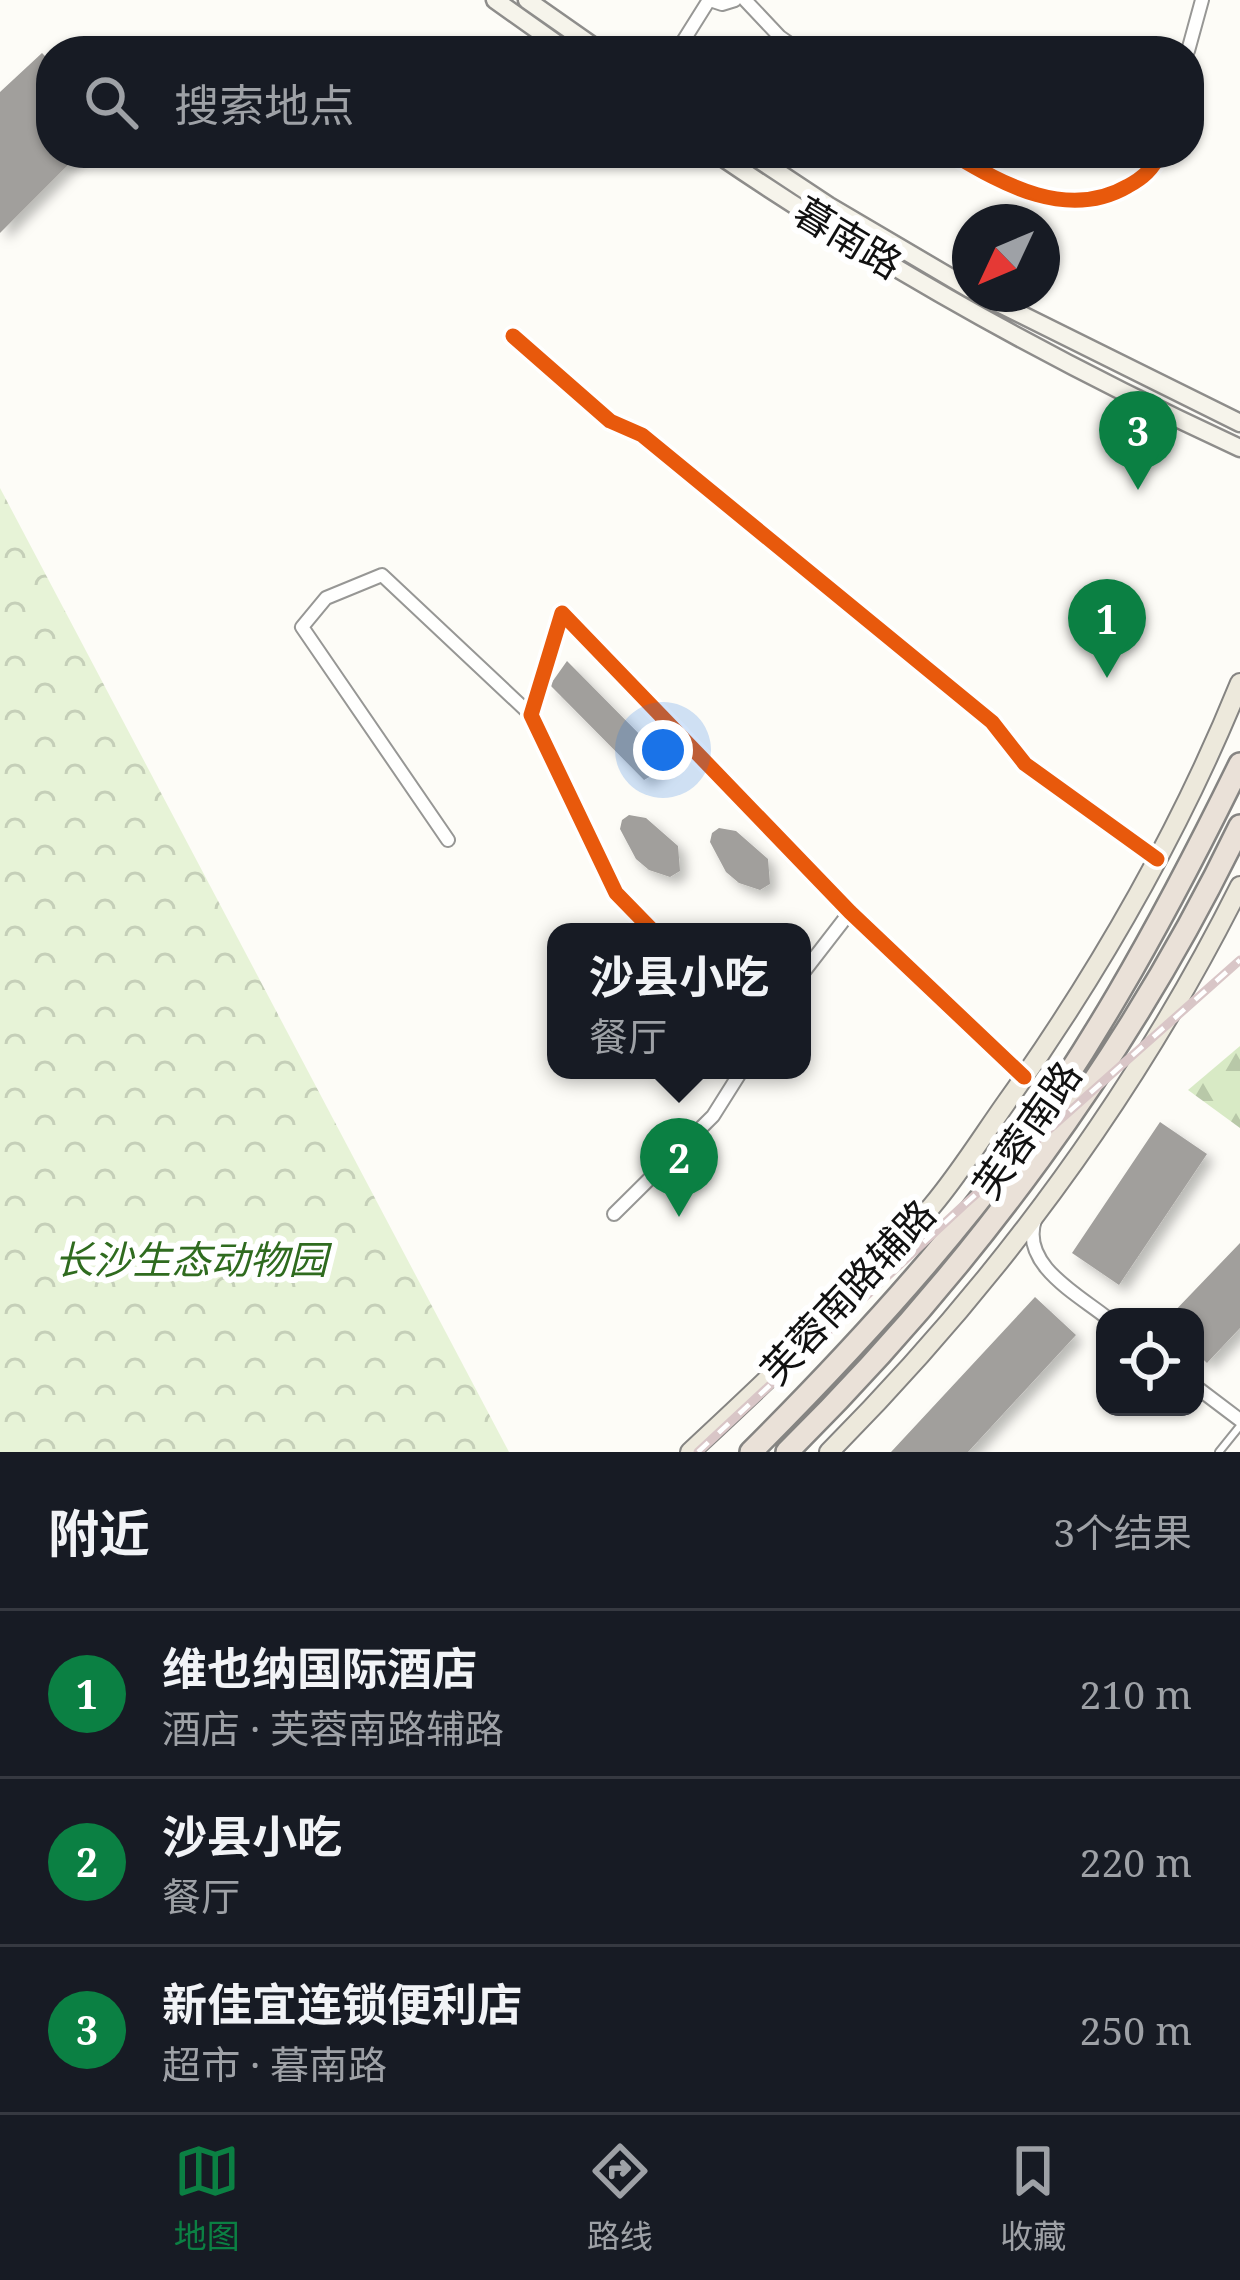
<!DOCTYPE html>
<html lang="zh">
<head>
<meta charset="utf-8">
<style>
	body { margin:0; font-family:"Noto Serif","Noto Sans SC",serif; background:#20242c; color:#f1f3f6 }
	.controls { position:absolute; right:36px; bottom:36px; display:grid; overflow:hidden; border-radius:24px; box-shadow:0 3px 9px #0004 }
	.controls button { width:108px; height:108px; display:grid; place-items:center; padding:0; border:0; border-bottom:3px solid #363941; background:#171b24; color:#f1f3f6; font:60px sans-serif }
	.compass { position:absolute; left:952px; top:204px; width:108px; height:108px; border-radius:50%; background:#171b24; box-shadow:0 3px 9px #0004; rotate:226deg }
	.you { position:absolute; left:663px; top:750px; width:42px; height:42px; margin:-30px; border:9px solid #fff; border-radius:50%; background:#1a73e8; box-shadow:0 0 0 18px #1a73e833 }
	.badge { display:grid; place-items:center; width:78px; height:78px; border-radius:50%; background:#0b8043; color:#fff; font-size:39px; font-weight:700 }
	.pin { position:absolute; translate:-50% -99px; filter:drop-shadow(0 3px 6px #0008) }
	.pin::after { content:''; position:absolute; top:63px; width:42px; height:36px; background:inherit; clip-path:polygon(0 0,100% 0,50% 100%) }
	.popup { position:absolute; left:547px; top:923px; width:264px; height:156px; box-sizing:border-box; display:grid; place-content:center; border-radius:24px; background:#171b24; filter:drop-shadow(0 3px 9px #0005); font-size:39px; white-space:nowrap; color:#9ea1a6 }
	.popup b { font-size:45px; color:#f1f3f6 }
	.popup::after { content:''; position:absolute; left:50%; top:100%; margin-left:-24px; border:24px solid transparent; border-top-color:#171b24 }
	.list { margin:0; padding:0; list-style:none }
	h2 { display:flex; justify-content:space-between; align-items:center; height:156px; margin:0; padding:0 48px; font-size:51px }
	h2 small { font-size:39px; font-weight:400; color:#9ea1a6 }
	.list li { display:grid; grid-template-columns:78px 1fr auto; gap:36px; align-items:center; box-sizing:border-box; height:168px; padding:0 48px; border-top:3px solid #363941 }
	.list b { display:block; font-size:45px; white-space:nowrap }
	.list p { margin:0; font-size:39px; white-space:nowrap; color:#9ea1a6 }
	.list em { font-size:39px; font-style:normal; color:#9ea1a6 }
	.icon { flex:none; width:66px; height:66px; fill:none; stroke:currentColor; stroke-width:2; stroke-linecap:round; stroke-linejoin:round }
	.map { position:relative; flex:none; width:1240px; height:1452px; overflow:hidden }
	.search { position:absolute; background:#171b24; box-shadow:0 3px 9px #0004; left:36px; right:36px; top:36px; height:132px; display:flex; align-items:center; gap:30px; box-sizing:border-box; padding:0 42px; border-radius:48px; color:#9ea1a6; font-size:45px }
	.sheet { height:660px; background:#171b24 }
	nav { display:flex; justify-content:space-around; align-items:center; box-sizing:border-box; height:168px; border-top:3px solid #363941; background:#171b24; font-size:33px; color:#9ea1a6 }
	nav a { display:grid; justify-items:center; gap:6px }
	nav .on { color:#0b8043 }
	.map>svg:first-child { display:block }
	.forest { fill:url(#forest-firs) }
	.park { fill:url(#park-crowns) }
	.building { fill:#a19f9c; filter:url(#shadow) }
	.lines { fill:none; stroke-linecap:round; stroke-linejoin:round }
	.lane-casing { stroke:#979795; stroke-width:10 }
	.street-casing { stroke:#979795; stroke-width:16 }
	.secondary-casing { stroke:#8e8d8b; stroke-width:21 }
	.primary-casing { stroke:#858482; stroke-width:22 }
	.highway-casing { stroke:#858482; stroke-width:26 }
	.lane { stroke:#fffffe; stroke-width:6 }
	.street { stroke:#fffffe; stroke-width:12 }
	.secondary { stroke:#f6f4eb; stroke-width:16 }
	.primary { stroke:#ede9dc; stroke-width:18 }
	.highway { stroke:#eae1d8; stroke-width:21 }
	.rail-casing { stroke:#d9c6c7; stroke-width:9 }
	.rail { stroke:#fff; stroke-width:4.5; stroke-dasharray:14; stroke-linecap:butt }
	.cycleway-casing { stroke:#fff; stroke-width:22 }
	.cycleway { stroke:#e8590c; stroke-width:15 }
	.labels { text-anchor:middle; stroke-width:12; stroke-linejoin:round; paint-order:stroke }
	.street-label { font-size:39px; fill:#111; stroke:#fff }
	.park-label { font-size:39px; font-style:italic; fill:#2f6b1f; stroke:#fff }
</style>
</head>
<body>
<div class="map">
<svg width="1240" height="1452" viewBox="0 0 1240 1452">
	<defs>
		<pattern id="forest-firs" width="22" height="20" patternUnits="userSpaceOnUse" patternTransform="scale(3)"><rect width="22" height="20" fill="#d8eac5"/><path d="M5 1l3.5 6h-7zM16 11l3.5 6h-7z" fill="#b8c8a8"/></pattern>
		<pattern id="park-crowns" width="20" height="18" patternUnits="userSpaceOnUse" patternTransform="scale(3)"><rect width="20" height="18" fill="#e7f3d7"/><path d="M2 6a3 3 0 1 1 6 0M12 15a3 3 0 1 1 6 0" fill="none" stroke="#c5cfb8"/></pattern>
		<filter id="shadow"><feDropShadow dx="7" dy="7" stdDeviation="6" flood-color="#0004"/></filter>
	</defs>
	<rect width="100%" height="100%" fill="#fdfcf7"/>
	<path class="forest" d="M1240,1046v82l-52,-38z"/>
	<path class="park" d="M0,488l509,964h-509z"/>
	<path class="building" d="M42,53l9,9v91h29l-80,80v-141z
		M567,661l100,101 -12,12 -11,6 -94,-95z
		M629,815l17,3 32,28 2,25 -10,6 -21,-7 -13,-11 -16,-30 2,-9z
		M719,828l17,3 32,28 2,25 -10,6 -21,-7 -13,-11 -16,-30 2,-9z
		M1160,1122l47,32 -88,131 -47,-32z
		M1240,1243v85l-33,35 -12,-11v-35h-26z
		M1035,1297l41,38 -108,117h-77z"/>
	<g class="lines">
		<defs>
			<path id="lane" d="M1219,1452l21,-26"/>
			<path id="street" d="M710,0l12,4 13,-4
				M745,0l35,37 20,14
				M677,51l32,-51
				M1188,51l14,-51
				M951,153c53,32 117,68 177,33 15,-8 25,-17 32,-33
				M513,336l97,85 32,14 350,287 33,42 132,95
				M448,840l-146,-213 24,-29 56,-23 149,140
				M654,932l-38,-39 -85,-178 31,-102 288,299 174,165
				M802,974l48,-62
				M614,1214l99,-98 29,-46
				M1035,1220c-15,44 42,74 71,97
				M1195,1386l45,34"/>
			<path id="secondary" d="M495,0l72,51
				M527,0l73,51
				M716,153c165,113 342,211 524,295
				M749,153l80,53 141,83
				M980,294l260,129"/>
			<path id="primary" d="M690,1452c84,-78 169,-158 242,-246 27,-32 50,-69 74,-103 93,-131 174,-272 234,-420
				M829,1452c167,-168 305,-354 411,-566"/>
			<path id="highway" d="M751,1452c77,-77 153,-158 221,-243 108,-135 192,-290 268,-445
				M787,1452c182,-180 342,-395 453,-626"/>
		</defs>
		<use href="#lane" class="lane-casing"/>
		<use href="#street" class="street-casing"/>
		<use href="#secondary" class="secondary-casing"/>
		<use href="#primary" class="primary-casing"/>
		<use href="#highway" class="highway-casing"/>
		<use href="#lane" class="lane"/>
		<use href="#street" class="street"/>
		<use href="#secondary" class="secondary"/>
		<use href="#primary" class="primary"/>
		<use href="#highway" class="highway"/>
		<defs>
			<path id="rail" d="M698,1452l266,-247 276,-245"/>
		</defs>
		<use href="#rail" class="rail-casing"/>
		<use href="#rail" class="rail"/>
		<defs>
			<path id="cycleway" d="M951,153c53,32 117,68 177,33 15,-8 25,-17 32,-33
				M513,336l97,85 32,14 350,287 33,42 132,95
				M654,932l-38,-39 -85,-178 31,-102 288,299 174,165"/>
		</defs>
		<use href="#cycleway" class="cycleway-casing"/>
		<use href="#cycleway" class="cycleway"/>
	</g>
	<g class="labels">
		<g class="street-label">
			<text transform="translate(848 238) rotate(31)" y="14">暮南路</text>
			<text transform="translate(1027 1130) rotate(-55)" y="14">芙蓉南路</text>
			<text transform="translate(848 1292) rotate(-47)" y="14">芙蓉南路辅路</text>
		</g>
		<g class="park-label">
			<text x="191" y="1274">长沙生态动物园</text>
		</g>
	</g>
</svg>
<div class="controls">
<button><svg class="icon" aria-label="locate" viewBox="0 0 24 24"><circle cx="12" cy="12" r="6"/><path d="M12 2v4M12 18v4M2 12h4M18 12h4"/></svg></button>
</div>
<svg class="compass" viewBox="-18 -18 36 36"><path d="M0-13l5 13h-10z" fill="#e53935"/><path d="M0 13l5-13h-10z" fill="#9ea1a6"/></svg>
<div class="you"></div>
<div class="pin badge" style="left:1107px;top:678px">1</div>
<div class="pin badge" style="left:679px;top:1217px">2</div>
<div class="popup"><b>沙县小吃</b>餐厅</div>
<div class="pin badge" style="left:1138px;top:490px">3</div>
<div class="search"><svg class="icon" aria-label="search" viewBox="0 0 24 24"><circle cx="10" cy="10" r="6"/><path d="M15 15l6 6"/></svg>搜索地点</div>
</div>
<section class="sheet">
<h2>附近<small>3个结果</small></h2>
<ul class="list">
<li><span class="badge">1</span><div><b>维也纳国际酒店</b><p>酒店 · 芙蓉南路辅路</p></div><em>210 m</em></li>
<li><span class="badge">2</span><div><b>沙县小吃</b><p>餐厅</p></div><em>220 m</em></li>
<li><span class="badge">3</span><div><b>新佳宜连锁便利店</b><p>超市 · 暮南路</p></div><em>250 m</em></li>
</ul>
</section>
<nav>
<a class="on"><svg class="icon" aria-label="map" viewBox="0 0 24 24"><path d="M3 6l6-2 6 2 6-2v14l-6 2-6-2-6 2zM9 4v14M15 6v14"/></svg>地图</a>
<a><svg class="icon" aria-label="directions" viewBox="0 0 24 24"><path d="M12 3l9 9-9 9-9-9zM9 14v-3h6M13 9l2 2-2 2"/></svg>路线</a>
<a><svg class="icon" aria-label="saved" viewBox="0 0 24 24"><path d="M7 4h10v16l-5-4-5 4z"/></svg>收藏</a>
</nav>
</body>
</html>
